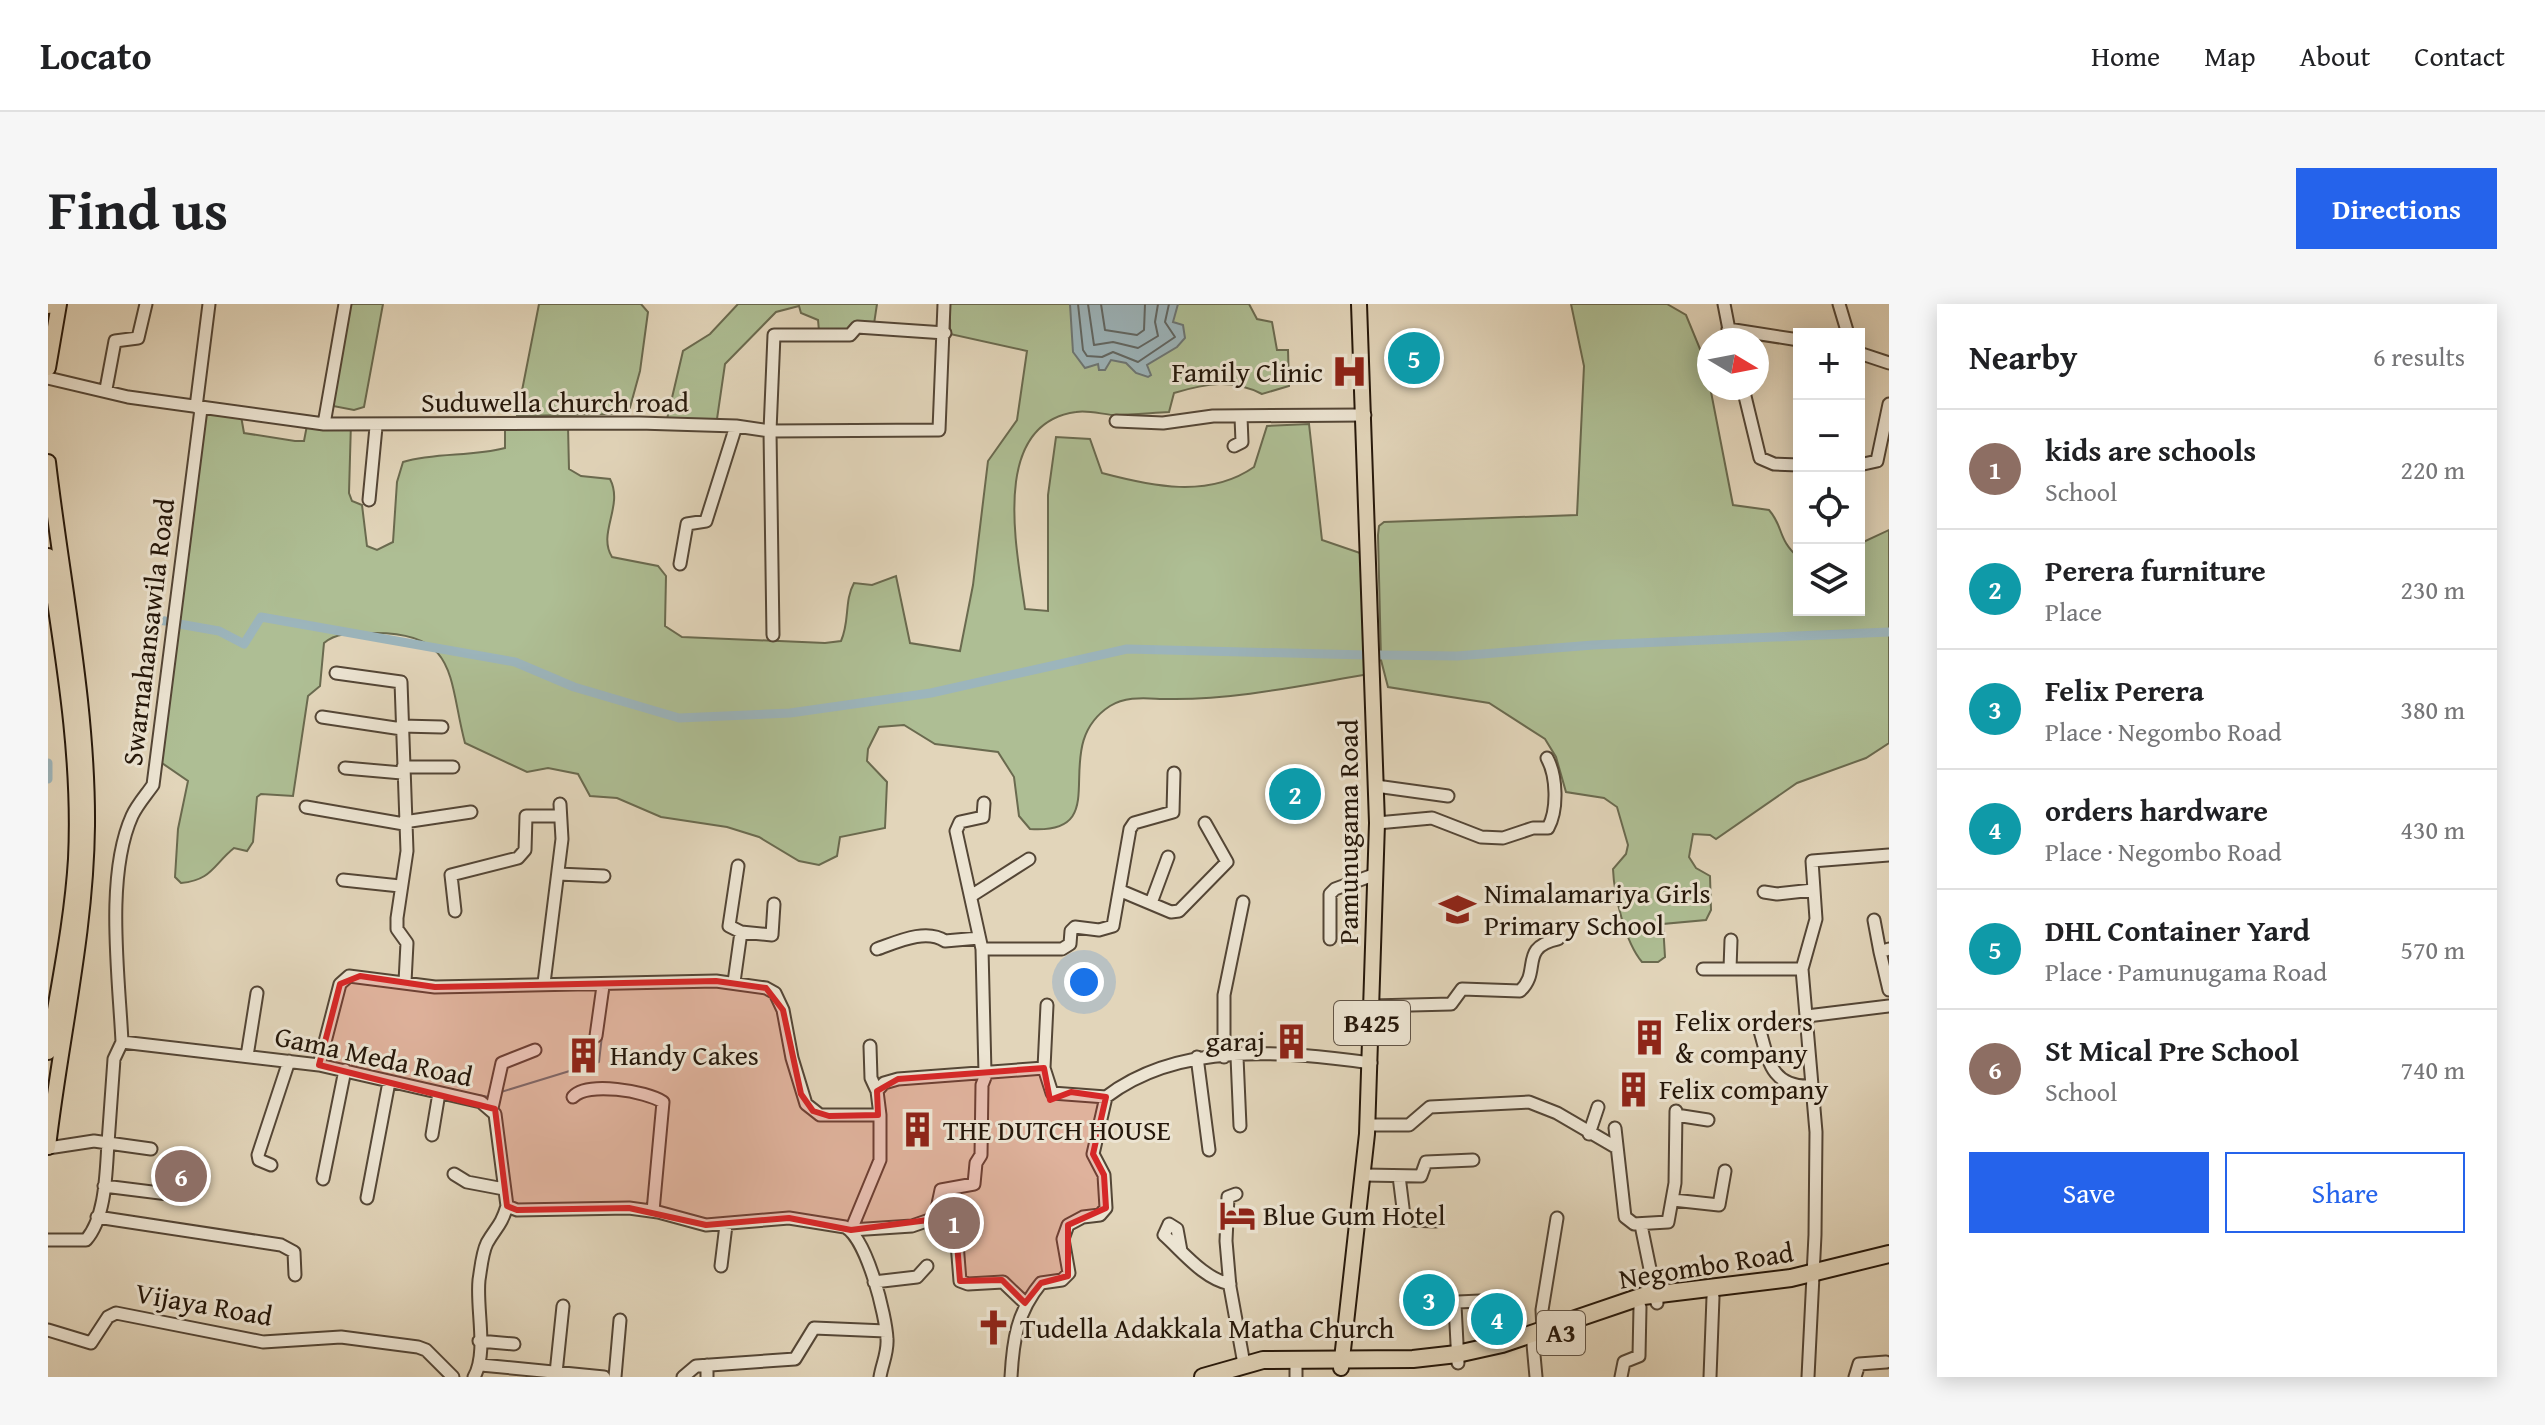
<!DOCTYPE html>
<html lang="en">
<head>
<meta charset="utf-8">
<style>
	body { margin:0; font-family:"Gentium Book Plus",serif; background:#f6f6f6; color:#202124 }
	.controls { position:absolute; right:24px; top:24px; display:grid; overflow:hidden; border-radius:0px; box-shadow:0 4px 20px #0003 }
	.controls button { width:72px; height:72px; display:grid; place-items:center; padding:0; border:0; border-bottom:2px solid #e0e0e0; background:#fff; color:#202124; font:40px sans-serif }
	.compass { position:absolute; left:1649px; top:24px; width:72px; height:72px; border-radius:50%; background:#fff; box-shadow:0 4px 20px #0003; rotate:100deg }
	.you { position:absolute; left:1036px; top:678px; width:28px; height:28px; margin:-20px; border:6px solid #fff; border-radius:50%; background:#1a73e8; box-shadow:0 0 0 12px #1a73e833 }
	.badge { display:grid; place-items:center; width:52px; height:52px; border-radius:50%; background:#2563eb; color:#fff; font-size:26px; font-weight:700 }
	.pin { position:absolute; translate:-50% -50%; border:4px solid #fff; box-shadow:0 2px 8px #0006 }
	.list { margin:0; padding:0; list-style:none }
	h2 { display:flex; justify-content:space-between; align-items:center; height:104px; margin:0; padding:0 32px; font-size:34px }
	h2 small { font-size:26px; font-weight:400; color:#757577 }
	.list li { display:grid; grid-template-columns:52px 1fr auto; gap:24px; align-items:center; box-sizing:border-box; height:120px; padding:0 32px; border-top:2px solid #e0e0e0 }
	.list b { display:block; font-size:30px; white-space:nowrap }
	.list p { margin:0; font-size:26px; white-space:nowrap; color:#757577 }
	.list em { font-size:26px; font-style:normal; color:#757577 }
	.actions { display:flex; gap:16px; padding:24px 32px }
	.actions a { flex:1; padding:18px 0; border:2px solid #2563eb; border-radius:0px; text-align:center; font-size:28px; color:#2563eb }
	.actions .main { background:#2563eb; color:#fff }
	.icon { flex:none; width:44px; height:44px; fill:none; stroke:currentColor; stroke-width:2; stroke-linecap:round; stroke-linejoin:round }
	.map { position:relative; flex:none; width:1841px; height:1073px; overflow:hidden; border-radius:0px }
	header { display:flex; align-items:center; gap:48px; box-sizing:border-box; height:112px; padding:0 40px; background:#fff; border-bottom:2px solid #e0e0e0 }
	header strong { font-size:38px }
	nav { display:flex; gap:44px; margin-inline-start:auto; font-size:28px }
	.intro { display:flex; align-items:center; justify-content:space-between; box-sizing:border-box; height:192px; padding:0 48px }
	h1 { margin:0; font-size:56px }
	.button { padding:20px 36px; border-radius:0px; background:#2563eb; color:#fff; font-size:28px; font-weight:700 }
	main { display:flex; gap:48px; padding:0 48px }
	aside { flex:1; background:#fff; border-radius:0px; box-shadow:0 4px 20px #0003 }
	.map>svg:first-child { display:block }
	.green { fill:#aebe94; stroke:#6a6a4f; stroke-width:2 }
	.water { fill:#9cb5bc; stroke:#6c7675; stroke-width:2 }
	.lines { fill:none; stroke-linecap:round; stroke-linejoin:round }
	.shore { stroke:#606663; stroke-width:2 }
	.stream { stroke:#6c7675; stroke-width:2 }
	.canal { stroke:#9cb5bc; stroke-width:9 }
	.minor-casing { stroke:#544636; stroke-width:15 }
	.major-casing { stroke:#25170a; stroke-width:18 }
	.highway-casing { stroke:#25170a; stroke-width:20 }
	.minor { stroke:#ece4d2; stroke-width:11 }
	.major { stroke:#e2d5ba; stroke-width:14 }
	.highway { stroke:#e2d5ba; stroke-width:16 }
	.marked { fill:#d62828; fill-opacity:0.2; stroke:#d62828; stroke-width:6; stroke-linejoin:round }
	.labels { text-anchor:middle; stroke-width:6; stroke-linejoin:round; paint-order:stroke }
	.shield { fill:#ece4d2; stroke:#615446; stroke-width:2 }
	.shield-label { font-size:26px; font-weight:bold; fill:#25170a }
	.poi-label { font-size:28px; fill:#25170a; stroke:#ece4d2; text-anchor:start }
	.street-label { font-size:28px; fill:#25170a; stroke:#ece4d2 }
</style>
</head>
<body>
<header>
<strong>Locato</strong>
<nav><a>Home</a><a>Map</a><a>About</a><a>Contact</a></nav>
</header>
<div class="intro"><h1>Find us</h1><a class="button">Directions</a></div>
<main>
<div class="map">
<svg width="1841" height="1073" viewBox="0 0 1841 1073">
	<rect width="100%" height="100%" fill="#e2d5ba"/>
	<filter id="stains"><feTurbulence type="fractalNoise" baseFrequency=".0025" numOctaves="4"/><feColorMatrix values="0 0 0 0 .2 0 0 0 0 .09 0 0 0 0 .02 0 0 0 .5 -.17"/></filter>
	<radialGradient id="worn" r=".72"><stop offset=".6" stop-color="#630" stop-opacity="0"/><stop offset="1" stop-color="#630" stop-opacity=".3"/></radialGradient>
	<path class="green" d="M302,0h33l-19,103 -10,3 -21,-4z
		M491,0h102l7,8 -8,59 -11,40 -6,3 -106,2z
		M690,0h139l-3,20 -26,8 -29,-1 -1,-11 -17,-7 -2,-7 -23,6 -51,52 -8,55h-50l16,-68 27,-17z
		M902,0h299l8,15 15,3 5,28h11l1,36 -27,8c-30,-15 -55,-11 -88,-1l-5,19c-19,1 -37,3 -56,3 -12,-1 -25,-5 -37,-3 -87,12 -59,138 -51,197l23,2v-116l8,-58 34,2 12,34c49,13 106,26 152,-6l13,-41 42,-2 13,116 41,14 6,120c-66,11 -133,26 -200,25 -21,0 -41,-4 -59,7 -65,42 9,129 -80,123l-11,-13 -5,-39 -16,-25 -63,-8 -31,-19 -25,2 -11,22 -1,12 20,21 -2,46 -45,9 -3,19 -18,9 -20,-4 -40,-24 -32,-10 -66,-10 -44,-19 -27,-2 -12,-22 -30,-6 -21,4 -62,-29c-17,-64 -6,-112 -94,-110 -15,0 -35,-1 -47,10l-4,43 -12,10 -15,100 -32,-2 -4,3 -4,45 -6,9 -13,-3c-21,17 -22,32 -53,35l-6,-6 3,-48 10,-48 -29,-20 46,-350 36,5 3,17 51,8h9l4,-21 43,2 -2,71 3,8 10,4 5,41 10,4 16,-8 4,-60 6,-20c33,-10 68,-5 102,-14v-22h63l1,43 12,7 29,3c14,27 -13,54 2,78l46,9 8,10 -1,50 17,11 143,6 16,-2c9,-20 3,-40 13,-58l18,2 24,-9 14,67 50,8 13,-66 15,-124 29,-41 10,-69 -77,-17z
		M1523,0h96l19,11 19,46 28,144 36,5c15,17 8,29 30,48v52h60v-66l30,-14v213l-23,15 -69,25 -81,56 -6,-4 -17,-1 -4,23 7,11 14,8 1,34 -5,10 -43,4 2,33 -7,5h-16c-17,-20 -28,-67 -29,-93l13,-15 2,-9 -11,-38 -13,-9 -38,-6 -10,-35 -11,-18 -56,-36 -101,-16 -7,-27 -3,-125 1,-9 5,-4 193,-7 7,-149z"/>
	<path class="water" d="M1022,0h108l-5,18 10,3 2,13 -8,9 -30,18 4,10 -3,2 -12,-4 -10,-10 -15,-3 -6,10h-6l-1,-6 -13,4 -12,-16z"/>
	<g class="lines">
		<path class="shore" d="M1030,0l5,46 4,6 15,1 11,-5 25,10 37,-25 -10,-15 4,-18
			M1040,0l6,41 19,-3 25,6 20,-12 -3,-14 3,-18
			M1053,0l4,26 32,5 7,-5 1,-26"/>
		<path class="stream" d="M557,707l4,-22 42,-1
			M453,788l98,-30 5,-44
			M428,791l14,2"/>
		<path class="canal" d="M105,315l12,2
			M131,320l40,7 25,13 17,-27 254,45 59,25 105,31 111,-5 141,-20 196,-44 238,6
			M1332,351l77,1 136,-11 296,-13
			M0,459v16"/>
		<defs>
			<path id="minor" d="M1676,0l7,36
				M1791,0l9,30
				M1680,25l71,11
				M1811,49l30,10
				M0,74l80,19 196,27 315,-1 97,3 34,5 169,-1 5,-126
				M1695,84l17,70 14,6 25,1
				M58,85l9,-48 23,-3 8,-34
				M148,103l13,-103
				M1068,117l47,2 50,-7 152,-1
				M276,120l21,-120
				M1186,142l8,-4 -1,-25
				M1811,161l18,-4 12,-57
				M321,196l7,-73
				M632,260l7,-40 19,-3 30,-95
				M725,331l-3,-204 4,-96h76l7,-8 88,6
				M288,369l65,9 6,169 -10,67v11l10,14 -2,39
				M274,413l80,12
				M353,422l41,1
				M355,463h50
				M297,464l57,5
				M1328,482l72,10
				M936,499l-1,14 -23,5 -4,9 26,118 3,124
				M258,503l98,17
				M356,518l67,-10
				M1329,519l55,-5 49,19 22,1 30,-10h15c10,-18 9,-52 -1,-70
				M690,562l-9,60 12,6 31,3 2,-31
				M510,570l46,2
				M295,576l57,6
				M1073,587l50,21 8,-1 48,-49 -22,-39
				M1716,588l13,2 36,-4
				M923,592l58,-37
				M1103,599l17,-46
				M407,607l-4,-36 67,-17 7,-8 1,-34h34
				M1826,616l6,32
				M1282,635v-45l5,-5 41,-15
				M1683,636l-1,29h72
				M829,645c20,-7 49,-21 68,-8l34,-3
				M934,645h80l8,-5 1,-13 4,-4 24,3 14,-4 17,-97 4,-6 39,-11 1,-39
				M1841,645l-9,3 9,38
				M1655,665h27
				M686,678l7,-50
				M496,679l18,-144 -2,-35
				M1324,702l79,-2 11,-15 58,2c22,-20 -2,-43 38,-52
				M1759,712l82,-10
				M1710,720c10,33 11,64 53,62
				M548,732l7,-50
				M74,738l197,23 162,37 14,12 12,92 10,4 112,-2 29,4 48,13 83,-7 56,9c22,11 41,89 42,112 1,14 -5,25 -7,38
				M822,742l1,32 6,13
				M199,752l10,-63
				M1149,753l12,93
				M1176,753v-62l19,-93
				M1189,753l3,69
				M271,761l21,-81 9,-8 86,11 281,-6 50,7 9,5 8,17 9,48 14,46 14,11h60v45l-29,70
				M996,764l3,-63
				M939,768l-5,13 -1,70 -5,8 -2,21 -33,6 -6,28 9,21 13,4 3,38 8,3 35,-2 22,21
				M525,793c14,-16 73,-6 90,5l-10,109
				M444,804l10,-45 33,-13
				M832,811l-3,-24 7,-8 14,-4 146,-11 8,25 54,4c73,-56 178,-46 265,-34
				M1628,811l32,5
				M1320,821h41l21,-18 99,-5 28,11 60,35
				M1567,824l10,89 9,7 34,-2 7,-39 1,-72
				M1541,830l9,-27
				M384,831l7,-42
				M0,844l46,-7 14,2 6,-84 8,-17c-3,-65 -17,-166 10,-226 5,-11 14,-21 21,-31l48,-376
				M223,861l-12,-5 -1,-5 31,-94
				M406,870l13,8 37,7
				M1316,871l57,1 5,-14 47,-2
				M1351,872l5,40 4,4 28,1
				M275,875l22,-109
				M56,882l80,10
				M1188,890l-8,3 -2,44 4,46 14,77
				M319,894l22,-116
				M1625,896l46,5 6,-34
				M49,913l184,28 13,7 1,23
				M1593,921l16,78
				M803,926l61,-4 23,-8
				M0,936h38c20,-23 20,-68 22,-97l43,6
				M1133,947l-4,-22 -8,-5 -5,11c19,17 40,44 66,49
				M673,962l5,-41
				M826,978l43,-5 10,-11
				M0,1026l43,13 17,-26 8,-4 147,29 78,-5 77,10 8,3 27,27
				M1495,1026l-1,-20 15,-92
				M431,1037l35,3
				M1485,1040l3,33
				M1410,1059l-3,-58 3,-3 22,-1
				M433,1061l123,12
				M508,1069l7,-67
				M426,1073c14,-24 2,-68 5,-97 2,-12 3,-27 8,-37 9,-16 14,-17 20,-37
				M567,1073l5,-57
				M635,1073l13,-11 99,-7 19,-31 72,3
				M659,1073v-12
				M963,1073c2,-37 6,-65 30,-94l21,-3 7,-7 -6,-34 5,-14 15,-8 17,-2 6,-7 -2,-33 -11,-21 13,-57
				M1248,1073v-9
				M1573,1073l3,-15 15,-6 1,-49
				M1662,1073l3,-80
				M1760,1073l7,-142 1,-103 -14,-163 14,-50 -4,-58 77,-6
				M1807,1073l4,-13 27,-2"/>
			<path id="major" d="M0,2v-2
				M0,64l11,-64
				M0,158c14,121 40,243 39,364 -1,108 -27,215 -39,321
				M0,252c15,100 33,201 28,303 -4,65 -18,129 -28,193
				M1293,1064l26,-234 10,-311 -18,-519"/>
			<path id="highway" d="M1155,1073l60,-17 150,-1 44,-5 45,-10 141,-48 148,-18 98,-24"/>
		</defs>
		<use href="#minor" class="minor-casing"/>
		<use href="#major" class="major-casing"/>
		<use href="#highway" class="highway-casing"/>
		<use href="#minor" class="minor"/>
		<use href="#major" class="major"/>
		<use href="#highway" class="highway"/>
	</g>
	<path class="marked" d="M312,672l75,11 281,-6 50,7 17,22 18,84 12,17 16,5 49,-1 -1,-24 21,-12 146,-11 6,32 21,-8 35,5 -13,57 11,21 2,33 -38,17v51l-27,7 -16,20 -23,-23 -42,1 -3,-38 -13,-4 -8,-20 -85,11 -62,-12 -83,7 -77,-17 -112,2 -10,-4 -12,-97 -176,-44 21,-81z"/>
	<defs>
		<symbol id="hospital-bare" viewBox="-9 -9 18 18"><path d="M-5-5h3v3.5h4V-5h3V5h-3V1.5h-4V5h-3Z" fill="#8f2418" stroke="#ece4d2" stroke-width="2.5" paint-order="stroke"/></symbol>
		<symbol id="school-bare" viewBox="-9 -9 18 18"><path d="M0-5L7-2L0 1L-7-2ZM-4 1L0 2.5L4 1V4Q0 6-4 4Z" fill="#8f2418" stroke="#ece4d2" stroke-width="2.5" paint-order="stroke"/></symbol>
		<symbol id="building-bare" viewBox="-9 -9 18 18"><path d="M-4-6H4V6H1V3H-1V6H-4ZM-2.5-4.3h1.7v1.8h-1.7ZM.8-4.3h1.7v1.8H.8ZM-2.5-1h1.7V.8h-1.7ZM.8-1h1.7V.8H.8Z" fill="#8f2418" stroke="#ece4d2" stroke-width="2.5" paint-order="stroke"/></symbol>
		<symbol id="hotel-bare" viewBox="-9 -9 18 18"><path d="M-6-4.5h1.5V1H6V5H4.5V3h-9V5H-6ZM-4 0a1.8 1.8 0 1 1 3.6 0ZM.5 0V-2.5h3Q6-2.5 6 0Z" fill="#8f2418" stroke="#ece4d2" stroke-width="2.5" paint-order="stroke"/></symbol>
		<symbol id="church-bare" viewBox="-9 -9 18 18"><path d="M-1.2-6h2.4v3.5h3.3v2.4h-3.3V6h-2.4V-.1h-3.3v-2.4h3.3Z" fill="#8f2418" stroke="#ece4d2" stroke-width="2.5" paint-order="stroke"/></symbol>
	</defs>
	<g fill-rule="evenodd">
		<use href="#hospital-bare" x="1276" y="42" width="51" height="51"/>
		<use href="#school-bare" x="1384" y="580" width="51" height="51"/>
		<use href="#building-bare" x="1576" y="708" width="51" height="51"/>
		<use href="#building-bare" x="1218" y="712" width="51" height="51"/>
		<use href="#building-bare" x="510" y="726" width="51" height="51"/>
		<use href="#building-bare" x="1560" y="760" width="51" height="51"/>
		<use href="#building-bare" x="844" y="800" width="51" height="51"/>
		<use href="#hotel-bare" x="1164" y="886" width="51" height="51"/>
		<use href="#church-bare" x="920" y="998" width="51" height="51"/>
	</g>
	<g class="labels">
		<g class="shield">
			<rect x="1286" y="697" width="76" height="44" rx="6"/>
			<rect x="1489" y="1007" width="48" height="44" rx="6"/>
		</g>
		<g class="shield-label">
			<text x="1324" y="728">B425</text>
			<text x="1513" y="1038">A3</text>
		</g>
		<g class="poi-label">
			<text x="1275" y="78" text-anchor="end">Family Clinic</text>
			<text x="1436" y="599">Nimalamariya Girls<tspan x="1436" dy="32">Primary School</tspan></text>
			<text x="1627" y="727">Felix orders<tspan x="1627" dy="32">&amp; company</tspan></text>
			<text x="1217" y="747" text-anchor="end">garaj</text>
			<text x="562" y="761">Handy Cakes</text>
			<text x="1611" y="795">Felix company</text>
			<text x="895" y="836">THE DUTCH HOUSE</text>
			<text x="1215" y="921">Blue Gum Hotel</text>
			<text x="972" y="1034">Tudella Adakkala Matha Church</text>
		</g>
		<g class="street-label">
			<text x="507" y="108">Suduwella church road</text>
			<text transform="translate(100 328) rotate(-83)" y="10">Swarnahansawila Road</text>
			<text transform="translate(1300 528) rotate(-90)" y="10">Pamunugama Road</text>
			<text transform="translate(326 752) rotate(12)" y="10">Gama Meda Road</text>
			<text transform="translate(1658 961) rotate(-9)" y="10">Negombo Road</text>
			<text transform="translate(156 1000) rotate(10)" y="10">Vijaya Road</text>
		</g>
	</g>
	<rect width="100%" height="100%" filter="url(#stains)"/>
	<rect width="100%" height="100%" fill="url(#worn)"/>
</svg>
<div class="controls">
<button>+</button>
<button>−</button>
<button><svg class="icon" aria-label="locate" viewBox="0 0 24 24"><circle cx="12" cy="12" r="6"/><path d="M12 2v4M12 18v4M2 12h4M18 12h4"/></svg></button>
<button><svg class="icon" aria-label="layers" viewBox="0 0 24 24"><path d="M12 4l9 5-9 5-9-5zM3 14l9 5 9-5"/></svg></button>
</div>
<svg class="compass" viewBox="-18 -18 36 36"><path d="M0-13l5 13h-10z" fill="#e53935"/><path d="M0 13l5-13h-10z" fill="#757577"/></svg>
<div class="you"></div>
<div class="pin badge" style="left:906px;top:919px;background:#8d6e63">1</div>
<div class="pin badge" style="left:1247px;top:490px;background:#0f9aa8">2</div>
<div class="pin badge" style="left:1381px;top:996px;background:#0f9aa8">3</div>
<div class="pin badge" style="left:1449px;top:1015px;background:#0f9aa8">4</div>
<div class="pin badge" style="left:1366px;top:54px;background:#0f9aa8">5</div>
<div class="pin badge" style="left:133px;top:872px;background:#8d6e63">6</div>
</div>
<aside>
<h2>Nearby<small>6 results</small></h2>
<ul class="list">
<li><span class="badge" style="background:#8d6e63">1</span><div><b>kids are schools</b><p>School</p></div><em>220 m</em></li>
<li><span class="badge" style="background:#0f9aa8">2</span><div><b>Perera furniture</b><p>Place</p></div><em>230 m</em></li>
<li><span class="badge" style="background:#0f9aa8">3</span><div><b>Felix Perera</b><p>Place · Negombo Road</p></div><em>380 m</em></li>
<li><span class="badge" style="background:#0f9aa8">4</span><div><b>orders hardware</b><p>Place · Negombo Road</p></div><em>430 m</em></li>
<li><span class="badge" style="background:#0f9aa8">5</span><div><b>DHL Container Yard</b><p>Place · Pamunugama Road</p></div><em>570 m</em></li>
<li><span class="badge" style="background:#8d6e63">6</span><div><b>St Mical Pre School</b><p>School</p></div><em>740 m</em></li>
</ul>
<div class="actions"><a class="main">Save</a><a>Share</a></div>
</aside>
</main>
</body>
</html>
